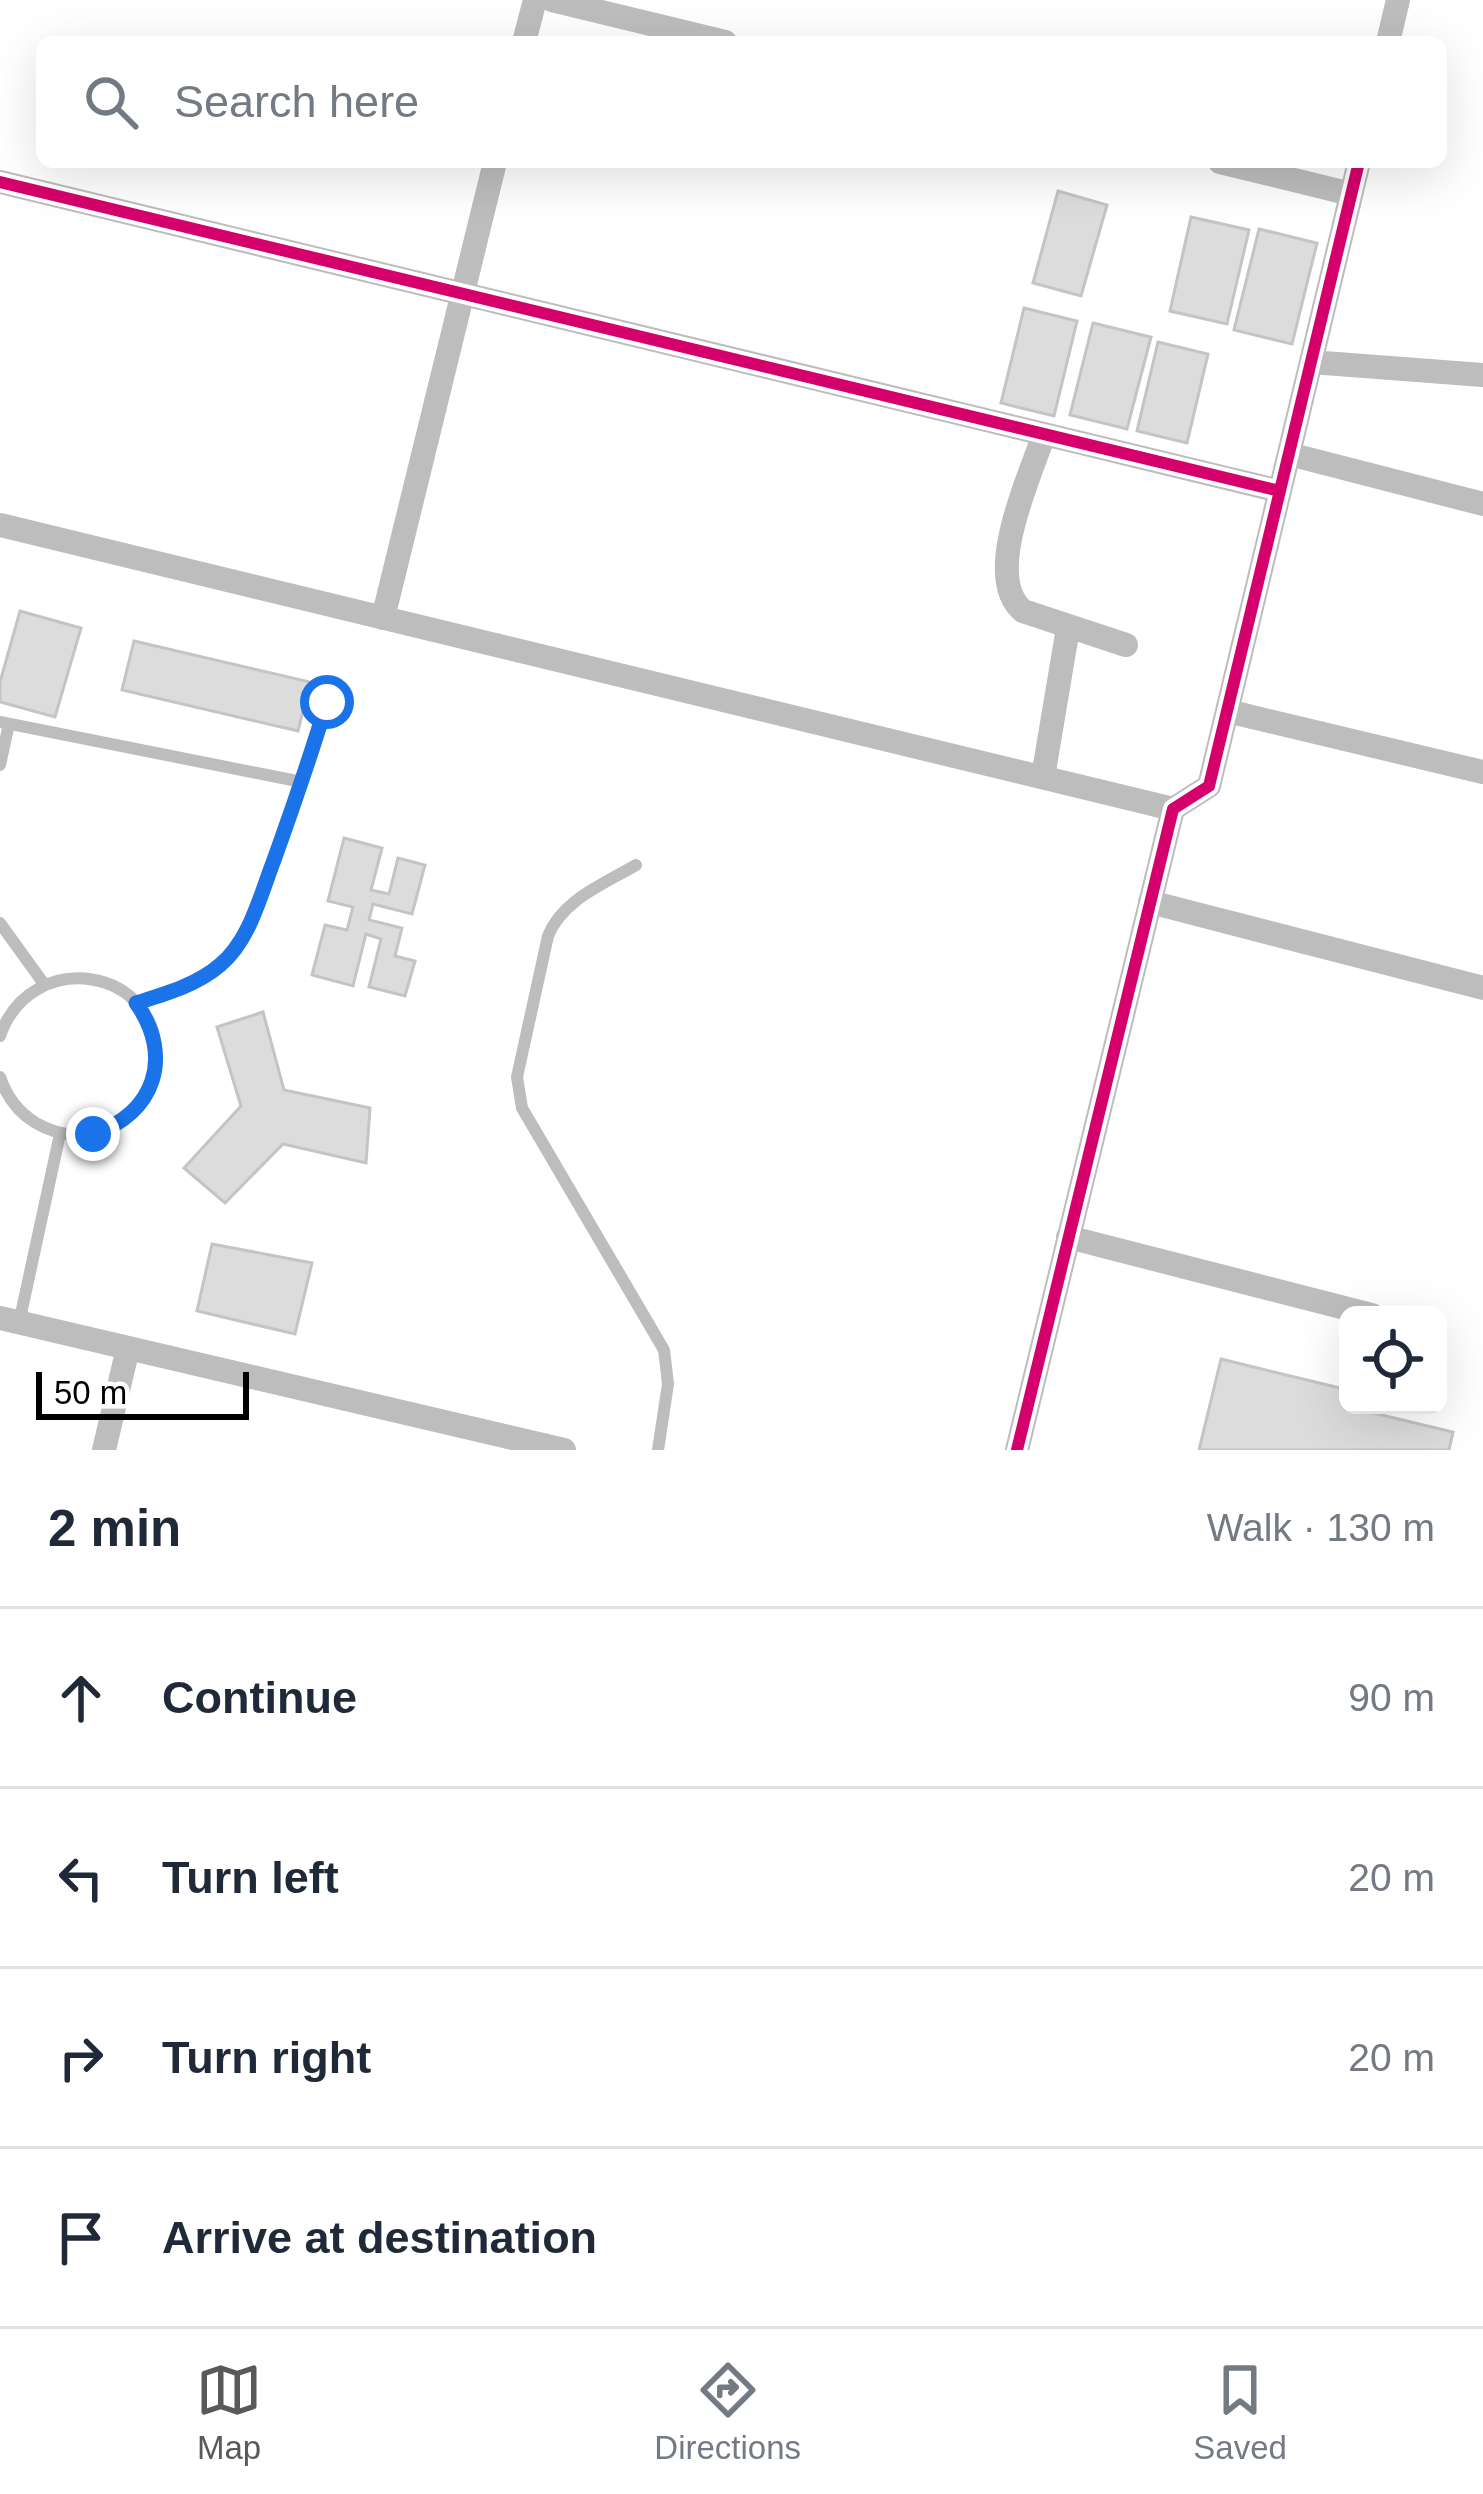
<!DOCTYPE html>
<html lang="en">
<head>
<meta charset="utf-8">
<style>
	body { margin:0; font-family:Helvetica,sans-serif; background:#f6f6f7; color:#1f2937 }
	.controls { position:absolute; right:36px; bottom:36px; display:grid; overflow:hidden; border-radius:18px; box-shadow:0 12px 48px #0002 }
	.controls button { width:108px; height:108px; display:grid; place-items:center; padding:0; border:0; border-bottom:3px solid #e0e1e3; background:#fff; color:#1f2937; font:60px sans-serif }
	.scale { position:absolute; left:36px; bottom:30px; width:213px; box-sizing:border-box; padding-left:12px; border:6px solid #000; border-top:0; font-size:33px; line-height:42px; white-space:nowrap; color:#000; -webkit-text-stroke:9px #fff; paint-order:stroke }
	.stop { position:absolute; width:36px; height:36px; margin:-27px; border:9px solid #1a73e8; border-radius:50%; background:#fff }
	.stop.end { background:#1a73e8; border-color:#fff; box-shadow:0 3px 12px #0008 }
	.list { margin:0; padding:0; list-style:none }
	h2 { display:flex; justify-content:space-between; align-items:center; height:156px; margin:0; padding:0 48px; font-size:51px }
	h2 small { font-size:39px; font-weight:400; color:#747a83 }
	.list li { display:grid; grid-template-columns:78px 1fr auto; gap:36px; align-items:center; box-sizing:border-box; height:180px; padding:0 48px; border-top:3px solid #e0e1e3 }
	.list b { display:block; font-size:45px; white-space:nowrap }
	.list em { font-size:39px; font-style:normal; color:#747a83 }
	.icon { flex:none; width:66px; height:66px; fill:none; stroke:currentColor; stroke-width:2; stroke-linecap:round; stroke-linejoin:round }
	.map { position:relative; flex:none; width:1483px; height:1450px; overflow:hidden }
	.search { position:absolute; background:#fff; box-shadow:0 12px 48px #0002; left:36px; right:36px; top:36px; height:132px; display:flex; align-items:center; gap:30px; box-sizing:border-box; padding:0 42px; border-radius:18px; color:#747a83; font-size:45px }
	.sheet { height:876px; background:#fff }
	nav { display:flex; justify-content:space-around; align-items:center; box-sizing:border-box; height:168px; border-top:3px solid #e0e1e3; background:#fff; font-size:33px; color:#747a83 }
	nav a { display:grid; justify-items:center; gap:6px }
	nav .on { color:#595959 }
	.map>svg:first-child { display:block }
	.building { fill:#dcdcdc; stroke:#c4c4c4; stroke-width:3 }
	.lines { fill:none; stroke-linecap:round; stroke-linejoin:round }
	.service { stroke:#bdbdbd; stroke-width:12 }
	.minor { stroke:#bdbdbd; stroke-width:24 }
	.cycleway-casing { stroke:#fff; stroke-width:20 }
	.cycleway { stroke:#d6006c; stroke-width:12 }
	.route { stroke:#1a73e8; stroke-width:15 }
</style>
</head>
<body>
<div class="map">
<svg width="1483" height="1450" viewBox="0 0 1483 1450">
	<rect width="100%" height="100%" fill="#fff"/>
	<path class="building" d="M1058,191l49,14 -26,91 -48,-13z
		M1191,217l58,13 -22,94 -57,-13z
		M1259,229l58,14 -25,101 -58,-14z
		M1024,308l53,13 -23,95 -53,-13z
		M1093,323l58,14 -24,92 -57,-14z
		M1158,342l50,12 -21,89 -50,-12z
		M20,611l61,17 -26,89 -55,-15v-20z
		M134,641l176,41 -12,49 -176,-41z
		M344,838l38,10 -11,42 18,4 9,-36 27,7 -13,49 -39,-10 -4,16 33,8 -7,28 20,5 -10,35 -36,-9 12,-48 -15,-5 -13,52 -41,-11 13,-50 22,5 6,-23 -25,-6z
		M263,1012l21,78 86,18 -4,55 -83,-19 -58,59 -41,-35 57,-62 -24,-79z
		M212,1244l100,19 -17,71 -98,-23z
		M1221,1359l127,31v15h15l-2,5 92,22 -4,18h-250z"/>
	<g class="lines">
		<path class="service" d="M0,722l302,60
			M0,765l9,-41
			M636,865c-32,19 -74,35 -88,71l-31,141 5,31 142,242 4,34 -10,66
			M0,923l44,61
			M136,1003c28,-9 61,-18 84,-38 30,-26 40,-69 54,-106 19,-52 37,-104 53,-157
			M0,1036c31,-90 162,-69 156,25 -6,90 -128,100 -156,16
			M19,1323l41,-189"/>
		<path class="minor" d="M552,0l173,42
			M524,42l11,-42
			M1388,42l10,-42
			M1220,162l131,32
			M0,182l1280,309
			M1311,362l172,13
			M1044,434c-14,43 -62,143 -21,177l103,34
			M1289,454l194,50
			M0,525l1173,284
			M383,618l112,-456
			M1227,711l256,61
			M1043,777l25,-149
			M1150,902l333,86
			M1068,1237l304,78
			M0,1318l564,132
			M104,1450l24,-102
			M1017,1450l156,-641 36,-23 150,-624"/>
		<defs>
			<path id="cycleway" d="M0,182l1280,309
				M1017,1450l156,-641 36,-23 150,-624"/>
		</defs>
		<use href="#cycleway" class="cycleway-casing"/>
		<use href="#cycleway" class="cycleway"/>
	</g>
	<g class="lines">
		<path class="route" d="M93,1134c62,-20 81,-78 43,-131 29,-9 61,-18 84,-38 30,-25 40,-69 54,-105 19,-53 37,-105 53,-158"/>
	</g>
</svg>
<div class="controls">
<button><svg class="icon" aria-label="locate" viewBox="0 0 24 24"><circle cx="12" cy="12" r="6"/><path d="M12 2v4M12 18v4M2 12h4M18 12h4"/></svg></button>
</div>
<div class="scale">50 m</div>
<div class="stop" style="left:327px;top:702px"></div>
<div class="stop end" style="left:93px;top:1134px"></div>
<div class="search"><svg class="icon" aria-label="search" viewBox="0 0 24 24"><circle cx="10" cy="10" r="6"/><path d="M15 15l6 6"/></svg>Search here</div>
</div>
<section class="sheet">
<h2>2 min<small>Walk · 130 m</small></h2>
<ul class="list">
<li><svg class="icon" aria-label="ahead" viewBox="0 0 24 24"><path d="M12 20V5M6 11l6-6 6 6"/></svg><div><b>Continue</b></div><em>90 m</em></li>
<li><svg class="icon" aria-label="left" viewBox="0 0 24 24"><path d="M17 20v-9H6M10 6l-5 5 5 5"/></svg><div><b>Turn left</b></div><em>20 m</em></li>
<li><svg class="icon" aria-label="right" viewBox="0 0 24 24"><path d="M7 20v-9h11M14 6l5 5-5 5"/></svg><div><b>Turn right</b></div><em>20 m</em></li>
<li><svg class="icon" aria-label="arrive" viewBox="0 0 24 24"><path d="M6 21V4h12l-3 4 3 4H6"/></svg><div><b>Arrive at destination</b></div></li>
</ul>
</section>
<nav>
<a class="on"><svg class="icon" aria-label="map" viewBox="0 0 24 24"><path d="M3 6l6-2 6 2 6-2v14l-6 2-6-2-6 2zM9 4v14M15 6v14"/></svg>Map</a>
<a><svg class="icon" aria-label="directions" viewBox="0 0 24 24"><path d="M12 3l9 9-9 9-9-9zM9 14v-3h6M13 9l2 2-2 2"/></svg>Directions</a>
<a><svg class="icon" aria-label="saved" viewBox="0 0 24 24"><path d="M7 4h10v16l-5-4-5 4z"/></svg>Saved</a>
</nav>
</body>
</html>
